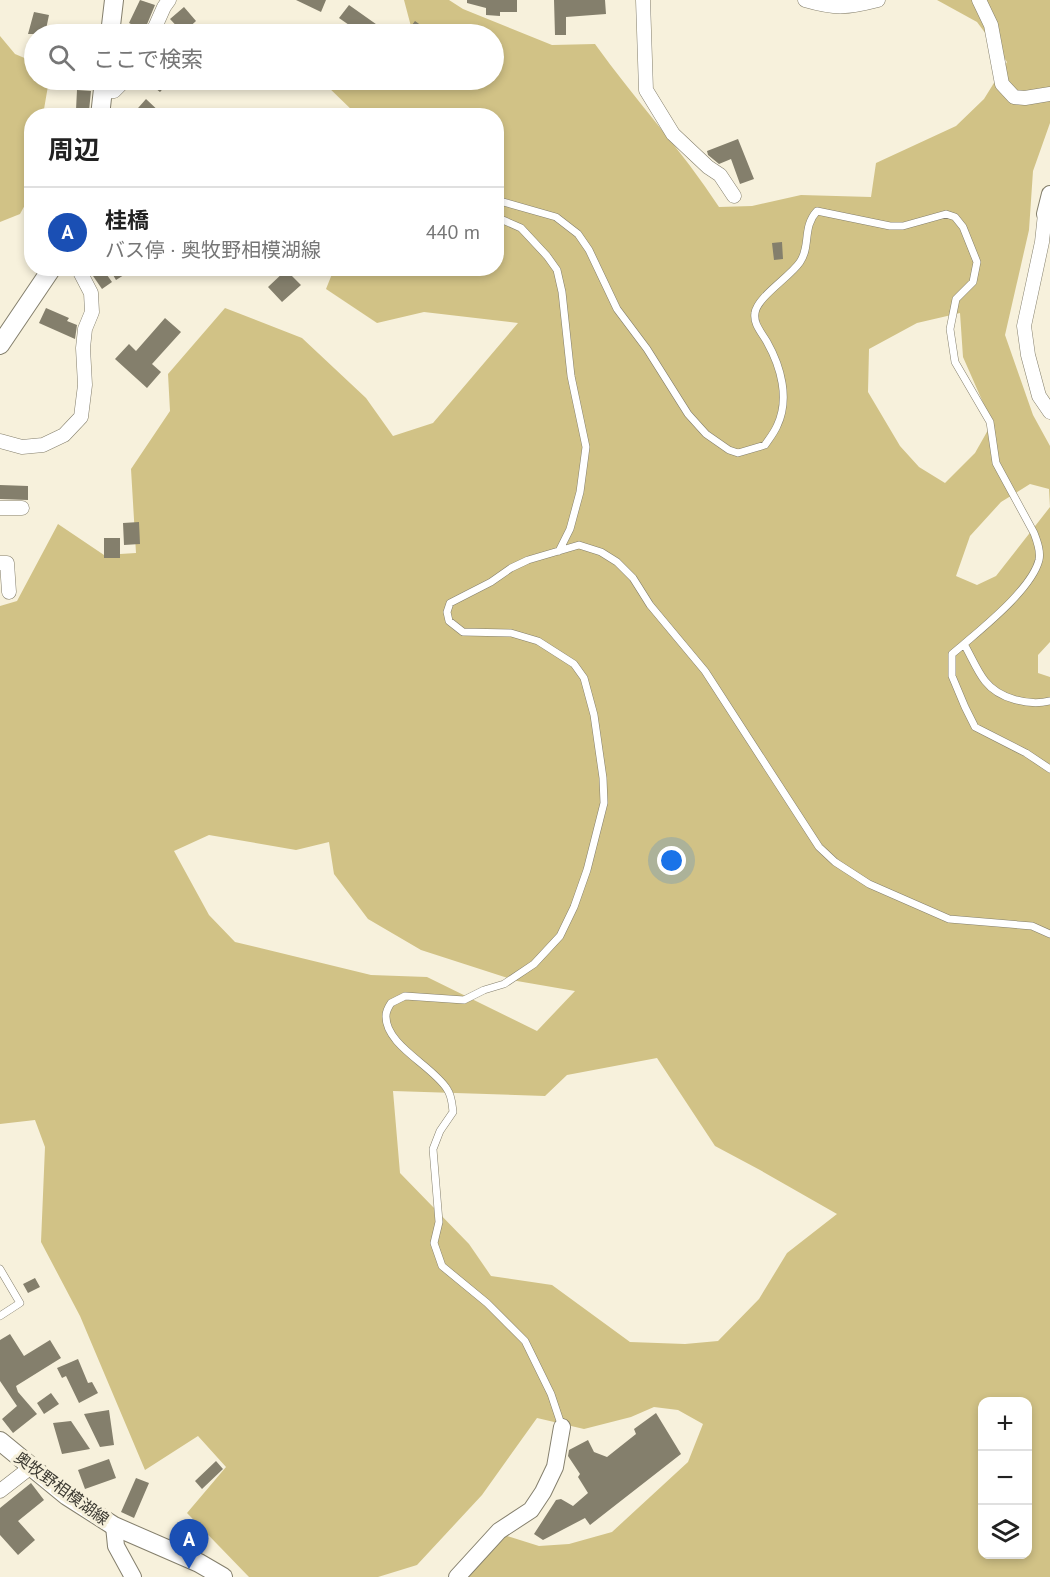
<!DOCTYPE html>
<html lang="ja">
<head>
<meta charset="utf-8">
<style>
	body { margin:0; font-family:"PT Sans","Noto Sans JP",sans-serif; background:#f2f2f2; color:#222 }
	.controls { position:absolute; right:18px; bottom:18px; display:grid; overflow:hidden; border-radius:12px; box-shadow:0 3px 9px #0003 }
	.controls button { width:54px; height:54px; display:grid; place-items:center; padding:0; border:0; border-bottom:2px solid #e0e0e0; background:#fff; color:#222; font:30px sans-serif }
	.you { position:absolute; left:672px; top:861px; width:21px; height:21px; margin:-15px; border:4px solid #fff; border-radius:50%; background:#1a73e8; box-shadow:0 0 0 9px #1a73e833 }
	.badge { display:grid; place-items:center; width:39px; height:39px; border-radius:50%; background:#b45309; color:#fff; font-size:20px; font-weight:700 }
	.pin { position:absolute; translate:-50% -50px; filter:drop-shadow(0 2px 3px #0008) }
	.pin::after { content:''; position:absolute; top:32px; width:21px; height:18px; background:inherit; clip-path:polygon(0 0,100% 0,50% 100%) }
	.list { margin:0; padding:0; list-style:none }
	h2 { display:flex; justify-content:space-between; align-items:center; height:78px; margin:0; padding:0 24px; font-size:26px }
	h2 small { font-size:20px; font-weight:400; color:#767676 }
	.list li { display:grid; grid-template-columns:39px 1fr auto; gap:18px; align-items:center; box-sizing:border-box; height:90px; padding:0 24px; border-top:2px solid #e0e0e0 }
	.list b { display:block; font-size:22px; white-space:nowrap }
	.list p { margin:0; font-size:20px; white-space:nowrap; color:#767676 }
	.list em { font-size:20px; font-style:normal; color:#767676 }
	.icon { flex:none; width:33px; height:33px; fill:none; stroke:currentColor; stroke-width:2; stroke-linecap:round; stroke-linejoin:round }
	.map { position:relative; flex:none; width:1050px; height:1577px; overflow:hidden }
	.search { position:absolute; background:#fff; box-shadow:0 3px 9px #0003; left:24px; top:24px; width:480px; height:66px; display:flex; align-items:center; gap:15px; box-sizing:border-box; padding:0 21px; border-radius:33px; color:#767676; font-size:22px }
	.panel { position:absolute; background:#fff; box-shadow:0 3px 9px #0003; left:24px; top:108px; width:480px; height:168px; border-radius:24px }
	.map>svg:first-child { display:block }
	.forest { fill:#d1c286; fill-rule:evenodd }
	.building { fill:#847f6c }
	.lines { fill:none; stroke-linecap:round; stroke-linejoin:round }
	.service-casing { stroke:#847f6c; stroke-width:8 }
	.minor-casing { stroke:#847f6c; stroke-width:15 }
	.tertiary-casing { stroke:#847f6c; stroke-width:18 }
	.secondary-casing { stroke:#847f6c; stroke-width:20 }
	.service { stroke:#fff; stroke-width:7 }
	.minor { stroke:#fff; stroke-width:14 }
	.tertiary { stroke:#fff; stroke-width:16 }
	.secondary { stroke:#fff; stroke-width:18 }
	.labels { text-anchor:middle; stroke-width:6; stroke-linejoin:round; paint-order:stroke }
	.street-label { font-size:16px; fill:#3c3a32; stroke:#f7f1dc }
</style>
</head>
<body>
<div class="map">
<svg width="1050" height="1577" viewBox="0 0 1050 1577">
	<rect width="100%" height="100%" fill="#f7f1dc"/>
	<path class="forest" d="M404,0h45l14,9 89,36 43,-1c40,56 87,106 124,163l33,-1 49,-11 70,2 5,-34 80,-37 28,-27 23,-37 -30,-40 -40,-22h113v123l-17,48 -4,59 -24,105 28,80 17,31v196l-12,13v18l12,4v900h-584l38,-42 35,11 30,-2 43,-12 76,-70 15,-38 -25,-14 -24,-3 -23,10 -47,12 -47,-11 -55,77 -65,70 -39,12h-129l-62,-64 39,-46 -28,-31 -53,34 -65,-154 -39,-74 4,-95 -10,-27 -35,4v-518l17,-5 41,-77 46,31 32,-2 -5,-84 39,-58 -2,-37 57,-66 77,30 64,60 27,38 40,-13 85,-100 -94,-11 -47,11 -51,-34 8,-20 162,-1v-152l-139,-1 -33,-32 7,-3h163v-46h-81zM960,313l3,44 29,66 -17,30 -30,30 -26,-16 -19,-21 -32,-54 1,-43 48,-26zM1030,484l19,5 1,18 -54,69 -19,9 -21,-9 14,-40 31,-34zM209,835l87,15 33,-8 5,32 34,45 53,31 96,31 58,10 -38,40 -110,-54 -56,-2 -136,-33 -26,-27 -35,-64zM657,1058l58,88 45,24 77,44 -50,39 -28,46 -41,42 -33,3 -55,-2 -78,-57 -61,-9 -22,-32 -69,-71 -7,-82 152,5 22,-21zM982,1402h46v152h-46z
		M0,36l15,18 19,8v18h15l-6,35 -11,1 -1,78 -11,20 -20,8z"/>
	<path class="building" d="M140,0l15,5 -12,29h-12l4,-8 -6,-3z
		M296,0h30l-5,12z
		M467,0h50v12h-17v4l-14,-1v-7l-19,-5z
		M554,0h51l1,14 -40,3v18h-11z
		M349,5l41,29h-28l-23,-16z
		M184,7l12,14 -13,12 -13,-14z
		M34,12l15,3 -4,19h-17z
		M415,21l18,13h-28z
		M145,80h26l-11,12z
		M77,90l14,1 -2,20 -13,-1z
		M146,99l18,17h-33z
		M738,139l16,40 -14,5 -9,-25 -12,5 -11,-9 -1,-4z
		M782,242l1,17 -9,1 -2,-17z
		M96,268h6l10,14 -10,7 -11,-16z
		M109,268h26l-19,12z
		M286,270l15,15 -19,17 -14,-15z
		M46,308l23,10 -2,3 10,4 -2,14 -36,-16z
		M165,318l16,14 -29,32 9,8 -14,16 -32,-29 14,-15 7,7z
		M0,485l28,1v14l-28,-1z
		M139,522l1,22 -16,1 -1,-22z
		M104,538h16v20h-16z
		M35,1278l5,9 -12,6 -5,-9z
		M10,1334l14,22 26,-16 11,18 -45,28 2,6 19,22 -24,19 -11,-14 15,-13 -17,-25v-41z
		M78,1359l10,24 4,-1 6,11 -19,10 -13,-27 -4,2 -5,-10z
		M51,1393l8,11 -15,10 -7,-11z
		M109,1410l5,35 -14,2 -16,-33z
		M656,1413l25,41 -91,71 -5,-7 -42,22 -9,-6 22,-34 5,-1 12,7 15,-13 -10,-16 2,-3 -12,-18 1,-6 19,-10 6,12 13,5 29,-23 -2,-5z
		M71,1421l19,28 -28,5 -9,-31z
		M109,1459l7,19 -31,11 -7,-19z
		M216,1461l7,8 -21,20 -7,-8z
		M136,1478l13,5 -15,35 -13,-6z
		M31,1483l13,17 -26,21 17,19 -17,15 -18,-20v-27z"/>
	<g class="lines">
		<defs>
			<path id="service" d="M496,200l60,17 22,17 11,16 28,59 30,40 41,65 18,20 23,16 9,3 27,-8c4,-6 9,-12 12,-19 13,-27 4,-59 -10,-84 -5,-9 -14,-18 -12,-29 2,-16 35,-36 45,-51 11,-16 2,-35 17,-51l73,15h13l43,-12 9,3 8,10 14,35 -4,20 -17,17 -6,30 5,33 35,60 6,41 38,70c3,8 7,18 5,27 -7,28 -53,65 -75,84
				M496,217l25,11 26,28 10,14 5,22 9,84 15,71 -6,45 -10,37 -11,22
				M1050,701c-21,5 -51,-2 -65,-20 -8,-10 -14,-25 -21,-37l-12,10v22l13,31 10,20 51,26 24,16
				M0,1269l20,34 -20,13
				M562,1427l-11,-33 -26,-53 -38,-38 -45,-37 -8,-23 5,-21 -6,-73 7,-18 13,-19c-1,-8 -1,-16 -6,-23 -14,-23 -62,-44 -61,-73 0,-4 3,-10 5,-13l14,-7 59,4 20,-10 20,-6 30,-20 26,-28 14,-29 13,-37 17,-67 -1,-25 -9,-63 -10,-37 -10,-14 -36,-23 -27,-8 -48,-1 -14,-11 -2,-9 3,-9 41,-21 20,-14 17,-8 51,-15 22,7 16,10 16,16 17,27 55,66 114,176 16,15 34,22 80,35 83,7 18,8"/>
			<path id="minor" d="M643,0l3,90 27,44 35,33 12,8 14,21
				M805,0c31,9 42,8 73,0
				M979,0l12,25 11,59 12,13 11,1 25,-4
				M152,34l12,-27 5,-7
				M103,92l11,-1 11,-11
				M1045,214l-3,28 -18,84 4,29 11,41 11,16
				M0,441l22,6 21,-2 21,-10 17,-18 4,-32 -2,-37 2,-19 7,-17 -1,-19 -13,-25
				M0,508h22
				M0,563h7l2,29
				M0,1491l31,-24"/>
			<path id="tertiary" d="M1050,194l-5,20 5,2
				M114,1526l2,20 17,31
				M457,1577l42,-46 32,-21 12,-18 12,-25 7,-40"/>
			<path id="secondary" d="M110,34l4,-34
				M100,116l4,-36
				M0,345l52,-77
				M0,1441l67,55 47,30 85,37 24,14"/>
		</defs>
		<use href="#service" class="service-casing"/>
		<use href="#minor" class="minor-casing"/>
		<use href="#tertiary" class="tertiary-casing"/>
		<use href="#secondary" class="secondary-casing"/>
		<use href="#service" class="service"/>
		<use href="#minor" class="minor"/>
		<use href="#tertiary" class="tertiary"/>
		<use href="#secondary" class="secondary"/>
	</g>
	<g class="labels">
		<g class="street-label">
			<text transform="translate(62 1488) rotate(36)" y="6">奥牧野相模湖線</text>
		</g>
	</g>
</svg>
<div class="controls">
<button>+</button>
<button>−</button>
<button><svg class="icon" aria-label="layers" viewBox="0 0 24 24"><path d="M12 4l9 5-9 5-9-5zM3 14l9 5 9-5"/></svg></button>
</div>
<div class="you"></div>
<div class="pin badge" style="left:189px;top:1569px;background:#1a4fb4">A</div>
<div class="search"><svg class="icon" aria-label="search" viewBox="0 0 24 24"><circle cx="10" cy="10" r="6"/><path d="M15 15l6 6"/></svg>ここで検索</div>
<section class="panel">
<h2>周辺<small></small></h2>
<ul class="list">
<li><span class="badge" style="background:#1a4fb4">A</span><div><b>桂橋</b><p>バス停 · 奥牧野相模湖線</p></div><em>440 m</em></li>
</ul>
</section>
</div>
</body>
</html>
